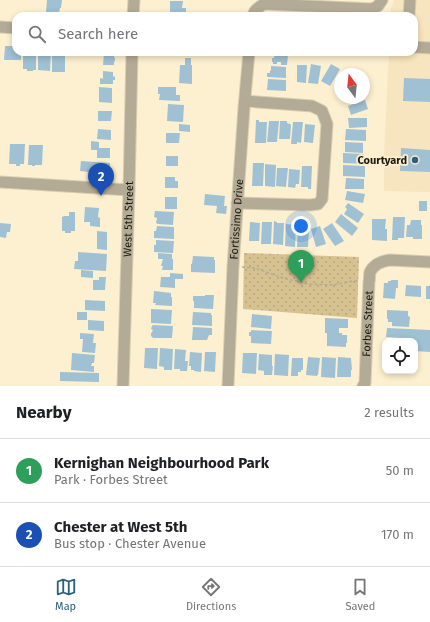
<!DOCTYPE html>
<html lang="en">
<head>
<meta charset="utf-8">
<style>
	body { margin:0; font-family:"Fira Sans",sans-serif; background:#f2f2f2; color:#202124 }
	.controls { position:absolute; right:12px; bottom:12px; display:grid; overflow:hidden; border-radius:8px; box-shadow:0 2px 6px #0003 }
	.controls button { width:36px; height:36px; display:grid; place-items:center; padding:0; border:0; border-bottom:1px solid #e0e0e0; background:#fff; color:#202124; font:20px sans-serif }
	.compass { position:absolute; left:334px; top:68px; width:36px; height:36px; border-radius:50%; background:#fff; box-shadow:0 2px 6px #0003; rotate:345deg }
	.you { position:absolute; left:301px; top:226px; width:14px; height:14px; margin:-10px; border:3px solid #fff; border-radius:50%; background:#1a73e8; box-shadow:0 0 0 6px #1a73e833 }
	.badge { display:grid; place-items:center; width:26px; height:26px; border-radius:50%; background:#2a607b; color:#fff; font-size:13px; font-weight:700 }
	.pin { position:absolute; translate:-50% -33px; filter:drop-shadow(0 1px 2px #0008) }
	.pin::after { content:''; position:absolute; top:21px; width:14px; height:12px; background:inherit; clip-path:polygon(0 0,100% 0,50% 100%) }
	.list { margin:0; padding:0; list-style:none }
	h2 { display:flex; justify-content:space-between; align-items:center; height:52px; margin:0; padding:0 16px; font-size:17px }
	h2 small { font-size:13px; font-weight:400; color:#757577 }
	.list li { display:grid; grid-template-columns:26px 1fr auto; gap:12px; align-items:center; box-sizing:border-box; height:64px; padding:0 16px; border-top:1px solid #e0e0e0 }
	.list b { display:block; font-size:15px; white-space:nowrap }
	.list p { margin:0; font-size:13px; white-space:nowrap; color:#757577 }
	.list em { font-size:13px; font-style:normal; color:#757577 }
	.icon { flex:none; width:22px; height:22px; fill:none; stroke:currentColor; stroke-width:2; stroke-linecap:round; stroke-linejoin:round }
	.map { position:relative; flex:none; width:430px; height:386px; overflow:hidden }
	.search { position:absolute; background:#fff; box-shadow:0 2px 6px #0003; left:12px; right:12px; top:12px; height:44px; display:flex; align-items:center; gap:10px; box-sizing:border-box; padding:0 14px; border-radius:12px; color:#757577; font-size:15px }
	.sheet { height:180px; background:#fff }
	nav { display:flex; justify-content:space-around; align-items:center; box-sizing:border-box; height:56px; border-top:1px solid #e0e0e0; background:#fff; font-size:11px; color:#757577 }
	nav a { display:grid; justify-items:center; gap:2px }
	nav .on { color:#2a607b }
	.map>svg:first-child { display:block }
	.built { fill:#f6e5be }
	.green { fill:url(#green-dots) }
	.building { fill:#a0c1d3 }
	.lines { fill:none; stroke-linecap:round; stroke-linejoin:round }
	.minor-casing { stroke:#d9ceb1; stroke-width:13 }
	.path { stroke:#b5ab92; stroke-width:1.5; stroke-dasharray:3 2; stroke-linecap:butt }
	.minor { stroke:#b4ab96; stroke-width:11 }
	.poi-dot { fill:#2a607b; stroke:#fdf0d0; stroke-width:1.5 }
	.labels { text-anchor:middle; stroke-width:3.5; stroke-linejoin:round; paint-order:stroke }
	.poi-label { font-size:11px; font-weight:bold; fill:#1d190d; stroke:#fdf0d0; text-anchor:end }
	.street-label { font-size:11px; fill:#1d190d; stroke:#fdf0d0 }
</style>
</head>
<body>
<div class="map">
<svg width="430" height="386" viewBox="0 0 430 386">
	<defs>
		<pattern id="green-dots" width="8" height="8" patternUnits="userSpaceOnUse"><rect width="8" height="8" fill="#d6c191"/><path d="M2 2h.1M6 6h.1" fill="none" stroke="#b7a57c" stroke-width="1.8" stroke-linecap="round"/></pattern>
	</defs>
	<rect width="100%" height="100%" fill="#fdf0d0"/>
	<path class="built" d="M394,0h36v192l-46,-1v-36l5,-103h25v-36h-23v-8l2,-4z"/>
	<path class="green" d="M244,253l115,4 -2,61 -114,-9z"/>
	<path class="building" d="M47,0h15l-1,8h-1l-1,5 -13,-1z
		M170,1h13l-1,7h4v6h-4v2h-12z
		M5,46h11v6h5v8h-17z
		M23,52h13v18h-3v1h-6v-2h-4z
		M38,52h13l-1,19 -12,-1z
		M52,52h13v20h-13z
		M104,53h10v4l1,1v4l-1,-1v4h-11z
		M275,54l13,1 -1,10h-6v-3h-4v2h-4v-2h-1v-4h2z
		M185,58h6v7h1v19l-13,-1 1,-18h5z
		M311,64l10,2 -3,18 -10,-1z
		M331,64l9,5 -10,17 -9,-5z
		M297,65h10l-1,18 -9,-1z
		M271,66l15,1v11l-19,-1v-4h3v-3l1,1z
		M103,71l10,1v5l2,-1v4h-2v4h-13v-6l3,1z
		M404,78l26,1v23l-27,-1z
		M268,79l18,1v11l-19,-1z
		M99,87l13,1v15l-13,-1z
		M158,87h18v8h4v6l-21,-1 1,-6h-2z
		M365,100l3,9 -17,6 -3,-9z
		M168,104l16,1 -1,17 -16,-1z
		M98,111h14l-1,10h-13z
		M348,118h19v9l-18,1z
		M256,120h3v2h8l-1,21h-11z
		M269,121h10l-2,21h-10z
		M280,121h7v2l3,1 1,1 -1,14h-11z
		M293,122h10l-2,21 -4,-1v2h-6z
		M179,124l11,1v7l-11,-1z
		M305,124l10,1 -2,18 -9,-1z
		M98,129l13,1v10l-14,-1z
		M346,129l20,1v11l-21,-1z
		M166,133h14l-1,10h-13z
		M91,141l8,1v6h11v10h-13v-8h-6z
		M345,142l18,1v10l-18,-1z
		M10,144h15l-1,20h-4v2h-4v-2h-7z
		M29,145h14l-1,20h-7v1h-3v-1h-4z
		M401,148l29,2v22l-30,-1z
		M343,153l21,1 1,10 -22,-1z
		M166,156h12v10h-12z
		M81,161l29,2 -1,10h-9l-1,2 -10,-1v-2l-9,-1z
		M253,163h11l-1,23h-11z
		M265,164l11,1 -1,22 -10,-1z
		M343,165l22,1v11l-22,-1z
		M302,166h10l-1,23h-3v-2h-7z
		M277,168h11l-2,19 -10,-1z
		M289,169l11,1 -1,14h-3l-1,4 -7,-1z
		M165,177h10v4h3v7h-13z
		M346,178l18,1v10h-19z
		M347,191l18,3 -2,9 -18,-3z
		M205,194l20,2 -1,10h3l-1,8 -10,-1 1,-7 -13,-1z
		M165,197h12v12h-12z
		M419,201h8v10h-8z
		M348,203l16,11 -6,9 -14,-9 3,-5 -2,-2z
		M85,207l14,1 -1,9 2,1v9l-10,-1v-4h-6z
		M155,211l19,1 -1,13 -15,-1 -2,-1 1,-5 -3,-1z
		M69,212h6v19h-4v2h-6v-2h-3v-14l2,-1h5z
		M341,214l17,14 -6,8 -17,-14z
		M393,217h12l-1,21h-6v2h-6z
		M372,219h14l-1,10h2v12l-15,-1z
		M411,220h10v5h1v14h-9v-2h-7l1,-12h3z
		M274,221l3,1v1h7l-1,22 -10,-1z
		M250,222l10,1 -1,18h-10z
		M262,222h10l-1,22h-10z
		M0,223l11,1 -1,8h-3l-1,6 -6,-1z
		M332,223l12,18 -9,5 -12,-17z
		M286,224l10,1 -1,22 -10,-1z
		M157,226l17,1v12l-20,-1v-7h2z
		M320,226l6,18 -10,3 -5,-18z
		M298,227h11l-1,20h-11z
		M97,231l10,1v18l-10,-1z
		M156,240l18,1 -1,12 -19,-1v-7h2z
		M78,252l29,2 -1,17 -32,-2 1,-8h3z
		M158,253l14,1v5h1v11h-11l1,-4h-2l2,-7h-5z
		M193,256l21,1v3h1v13l-24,-1v-8h1z
		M81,270l12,1v7l-12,-1z
		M170,273l13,1v5h-8v9l-15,-1 1,-10h9z
		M99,277h7l-1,13h-12v-10h6z
		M391,280h7v8h-2l-1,11 -12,-1 1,-15h4v-2h3z
		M406,285l15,1v11l-16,-1z
		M426,286h4v13h-4z
		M154,291l17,2v4h1v9l-17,-1 1,-2h-3z
		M205,295h9l-1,14 -19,-1v-7h-1v-5h12z
		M85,300l20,1v10l-20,-1z
		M151,309l21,1 -1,14 -20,-1z
		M387,310l21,1v5l2,1 -1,10 -17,-1v-4h-4v-3h-1z
		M77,312h10v8h-10z
		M193,312l18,1v2h1v11l-20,-1z
		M252,314l20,2 -1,13 -20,-2z
		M325,318l23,1v9h-9v5h3v2h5v8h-1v4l-19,-1v-13h-2z
		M88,320l16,1v10l-16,-1z
		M153,325l20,1 -1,12h-19l-2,-2v-3l1,-1 1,-2 -2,-1 1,-3z
		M193,327l19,1v7h-3l-2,5h-15z
		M387,328l43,2v22l-15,-1v-10h-15l1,-3 -15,-1z
		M251,330l21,1 -1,13 -20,-1v-7h-2v-4h2z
		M80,333l14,1 -1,9h3l-1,10 -13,-1 1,-13h-3z
		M145,348h13l-1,21 -13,-1z
		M160,348l13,1 -1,21h-8v-3l-5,-1z
		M175,349l11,1 -1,11h3l-1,10h-7v-2h-6z
		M190,352l12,1 -1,19 -7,-1v-1h-3v-4h-2z
		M205,352h11l-1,20 -11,-1z
		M72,353l23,2 -1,8h-2l-1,3h3v6l-23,-2z
		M243,353h14l-1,21 -14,-1z
		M259,354l13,1v11h1l-1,9h-8v-4l-6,-1z
		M275,354l14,1 -1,21 -14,-1z
		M308,357l12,1 -2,17h-1v1l-11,-1z
		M322,357l14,1 -1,20 -14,-1z
		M338,357l13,1 1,12h-1v7h-14z
		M292,358h11v12h-2v2h-3v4h-7z
		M60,372l39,1v9l-39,-1z"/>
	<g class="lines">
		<defs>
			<g id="minor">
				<path d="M133,16l1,-16"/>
				<path d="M253,16c1,-6 6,-9 11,-12l108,5 6,-3 4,-6"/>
				<path d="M409,16l1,-16"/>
				<path d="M0,27l16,1"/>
				<path d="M414,47l16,1"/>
				<path d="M0,182l129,8"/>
				<path d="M237,203l73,2 8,-1 4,-5 5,-75 -5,-13 -10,-5 -67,-5"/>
				<path id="s1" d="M123,386l6,-196 3,-138"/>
				<path id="s2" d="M228,386l5,-119 11,-159 5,-56"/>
				<path id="s3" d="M363,386l2,-3 4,-101c1,-3 0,-7 1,-10 4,-8 12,-11 20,-12l40,2"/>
			</g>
		</defs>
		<use href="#minor" class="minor-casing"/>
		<path class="path" d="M242,267l13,1 28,10 25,6 25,1 20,-4h6"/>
		<use href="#minor" class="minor"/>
	</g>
	<circle class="poi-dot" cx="415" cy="160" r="4"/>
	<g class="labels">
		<g class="poi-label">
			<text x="407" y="164">Courtyard</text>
		</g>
		<g class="street-label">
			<text dy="4" stroke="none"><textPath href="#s1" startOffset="167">West 5th Street</textPath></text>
			<text dy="4" stroke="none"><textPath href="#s2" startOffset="167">Fortissimo Drive</textPath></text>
			<text dy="4" stroke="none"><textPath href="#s3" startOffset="63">Forbes Street</textPath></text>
		</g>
	</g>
</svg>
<div class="controls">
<button><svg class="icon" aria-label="locate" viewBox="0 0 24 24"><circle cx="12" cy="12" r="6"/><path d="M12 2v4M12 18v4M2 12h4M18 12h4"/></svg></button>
</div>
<svg class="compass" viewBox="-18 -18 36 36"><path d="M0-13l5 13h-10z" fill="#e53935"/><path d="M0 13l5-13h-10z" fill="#757577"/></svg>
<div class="you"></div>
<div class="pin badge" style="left:301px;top:283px;background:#2e9e5b">1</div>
<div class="pin badge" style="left:101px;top:196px;background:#1a4fb4">2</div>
<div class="search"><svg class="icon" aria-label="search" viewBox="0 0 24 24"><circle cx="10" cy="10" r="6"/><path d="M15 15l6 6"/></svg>Search here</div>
</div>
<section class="sheet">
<h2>Nearby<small>2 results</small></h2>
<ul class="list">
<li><span class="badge" style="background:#2e9e5b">1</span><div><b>Kernighan Neighbourhood Park</b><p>Park · Forbes Street</p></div><em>50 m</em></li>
<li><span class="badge" style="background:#1a4fb4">2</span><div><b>Chester at West 5th</b><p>Bus stop · Chester Avenue</p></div><em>170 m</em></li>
</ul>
</section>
<nav>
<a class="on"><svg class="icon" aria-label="map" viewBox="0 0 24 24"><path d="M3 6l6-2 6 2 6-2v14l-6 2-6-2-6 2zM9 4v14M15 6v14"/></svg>Map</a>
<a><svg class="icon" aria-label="directions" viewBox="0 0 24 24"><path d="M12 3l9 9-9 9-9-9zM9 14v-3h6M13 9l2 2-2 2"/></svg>Directions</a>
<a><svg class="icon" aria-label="saved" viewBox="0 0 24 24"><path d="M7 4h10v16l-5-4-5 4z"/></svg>Saved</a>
</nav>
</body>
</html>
